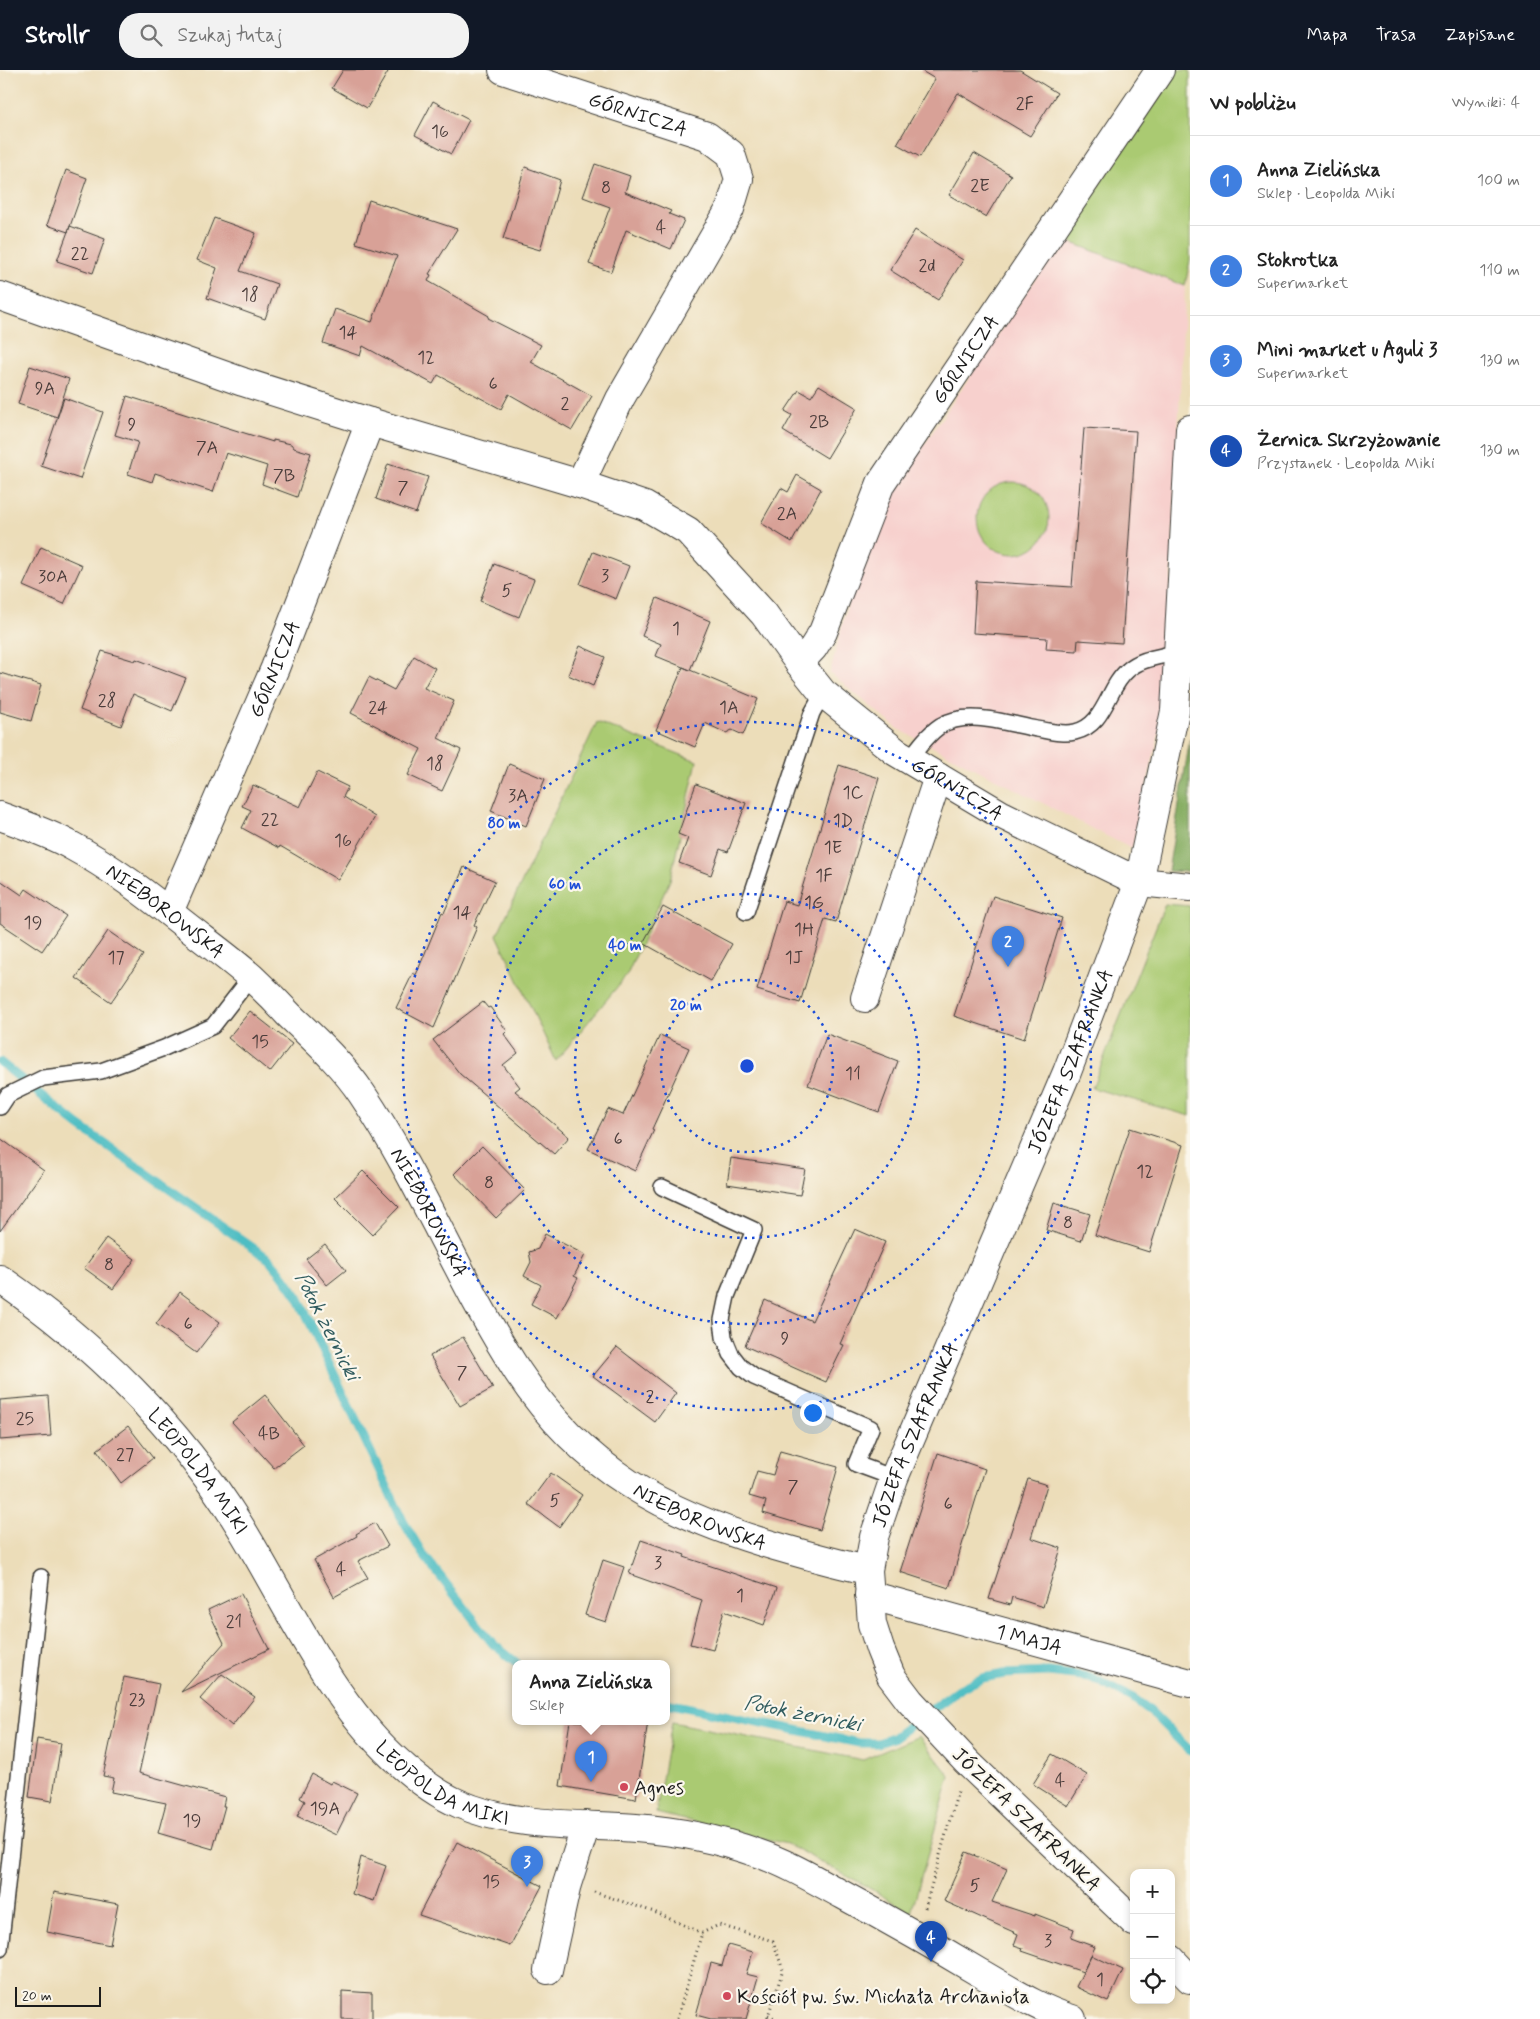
<!DOCTYPE html>
<html lang="pl">
<head>
<meta charset="utf-8">
<style>
	body { margin:0; font-family:Mynerve,sans-serif; background:#f2f2f2; color:#222 }
	.controls { position:absolute; right:15px; bottom:15px; display:grid; overflow:hidden; border-radius:10px; box-shadow:0 2px 8px #0003 }
	.controls button { width:45px; height:45px; display:grid; place-items:center; padding:0; border:0; border-bottom:1px solid #e0e0e0; background:#fff; color:#222; font:25px sans-serif }
	.scale { position:absolute; left:15px; bottom:12px; width:86px; box-sizing:border-box; padding-left:5px; border:2px solid #1c1c1c; border-top:0; font-size:14px; line-height:18px; white-space:nowrap; color:#1c1c1c; -webkit-text-stroke:4px #fbf7ec; paint-order:stroke }
	.you { position:absolute; left:812px; top:1342px; width:18px; height:18px; margin:-12px; border:4px solid #fff; border-radius:50%; background:#1a73e8; box-shadow:0 0 0 8px #1a73e833 }
	.badge { display:grid; place-items:center; width:32px; height:32px; border-radius:50%; background:#111827; color:#fff; font-size:16px; font-weight:700 }
	.pin { position:absolute; translate:-50% -41px; filter:drop-shadow(0 1px 2px #0008) }
	.pin::after { content:''; position:absolute; top:26px; width:18px; height:15px; background:inherit; clip-path:polygon(0 0,100% 0,50% 100%) }
	.popup { position:absolute; left:512px; top:1590px; width:158px; height:65px; box-sizing:border-box; display:grid; place-content:center; border-radius:10px; background:#fff; filter:drop-shadow(0 1px 4px #0005); font-size:16px; white-space:nowrap; color:#767676 }
	.popup b { font-size:19px; color:#222 }
	.popup::after { content:''; position:absolute; left:50%; top:100%; margin-left:-10px; border:10px solid transparent; border-top-color:#fff }
	.list { margin:0; padding:0; list-style:none }
	h2 { display:flex; justify-content:space-between; align-items:center; height:65px; margin:0; padding:0 20px; font-size:21px }
	h2 small { font-size:16px; font-weight:400; color:#767676 }
	.list li { display:grid; grid-template-columns:32px 1fr auto; gap:15px; align-items:center; box-sizing:border-box; height:90px; padding:0 20px; border-top:1px solid #e0e0e0 }
	.list b { display:block; font-size:19px; white-space:nowrap }
	.list p { margin:0; font-size:16px; white-space:nowrap; color:#767676 }
	.list em { font-size:16px; font-style:normal; color:#767676 }
	.icon { flex:none; width:28px; height:28px; fill:none; stroke:currentColor; stroke-width:2; stroke-linecap:round; stroke-linejoin:round }
	.map { position:relative; flex:none; width:1190px; height:1949px; overflow:hidden }
	header { display:flex; align-items:center; gap:30px; box-sizing:border-box; height:70px; padding:0 25px; background:#111827; color:#fff }
	header strong { font-size:24px }
	nav { display:flex; gap:28px; margin-inline-start:auto; font-size:18px }
	.search { width:350px; height:45px; background:#f2f2f2; display:flex; align-items:center; gap:12px; box-sizing:border-box; padding:0 18px; border-radius:20px; color:#767676; font-size:19px }
	main { display:flex }
	aside { flex:1; background:#fff }
	.map>svg:first-child { display:block }
	.built { fill:#f7d0cd }
	.green { fill:#aaca72; stroke:#637347 }
	.forest { fill:#87ae64; stroke:#526540 }
	.lines { fill:none; stroke-linecap:round; stroke-linejoin:round }
	.stream { stroke:#4ebdc3; stroke-width:9 }
	.building { fill:#d8a197 }
	.service-casing { stroke:#3b3934; stroke-width:18 }
	.minor-casing { stroke:#3b3934; stroke-width:30 }
	.tertiary-casing { stroke:#3b3934; stroke-width:30 }
	.path { stroke:#3b3934; stroke-width:3; stroke-dasharray:1 4; stroke-linecap:butt }
	.service { stroke:#fff; stroke-width:15 }
	.minor { stroke:#fff; stroke-width:28 }
	.tertiary { stroke:#fff; stroke-width:28 }
	.ring { fill:none; stroke:#1d4ed8; stroke-width:2.5; stroke-dasharray:2.5 5 }
	.poi-dot { fill:#d1495b; stroke:#fbf7ec; stroke-width:2 }
	.labels { text-anchor:middle; stroke-width:4.5; stroke-linejoin:round; paint-order:stroke }
	.number-label { font-size:18px; fill:#4b3d3b }
	.street-label { font-size:20px; fill:#1c1c1c; stroke:#fbf7ec }
	.poi-label { font-size:20px; fill:#1c1c1c; stroke:#fbf7ec; text-anchor:start }
	.water-label { font-size:21px; font-style:italic; fill:#305c5f; stroke:#fbf7ec }
	.centre { fill:#1d4ed8; stroke:#fbf7ec; stroke-width:2.5 }
	.ring-label { font-size:15px; text-anchor:middle; font-weight:bold; fill:#1d4ed8; stroke:#fbf7ec; stroke-width:4.5; stroke-linejoin:round; paint-order:stroke }
</style>
</head>
<body>
<header>
<strong>Strollr</strong>
<div class="search"><svg class="icon" aria-label="search" viewBox="0 0 24 24"><circle cx="10" cy="10" r="6"/><path d="M15 15l6 6"/></svg>Szukaj tutaj</div>
<nav><a>Mapa</a><a>Trasa</a><a>Zapisane</a></nav>
</header>
<main>
<div class="map">
<svg width="1190" height="1949" viewBox="0 0 1190 1949">
	<rect width="100%" height="100%" fill="#fbf7ec"/>
	<filter id="ink" filterUnits="userSpaceOnUse"><feTurbulence type="fractalNoise" baseFrequency=".02" numOctaves="2"/><feDisplacementMap in="SourceGraphic" scale="10" xChannelSelector="R" yChannelSelector="G"/><feConvolveMatrix kernelMatrix="1 2 1 2 8 2 1 2 1" color-interpolation-filters="sRGB"/></filter>
	<filter id="wash" filterUnits="userSpaceOnUse"><feTurbulence type="fractalNoise" baseFrequency=".0096" numOctaves="4" result="noise"/><feDisplacementMap in="SourceGraphic" scale="20" xChannelSelector="R" yChannelSelector="G"/><feGaussianBlur stdDeviation="1.12" result="paint"/><feColorMatrix in="noise" values="0 0 0 0 0 0 0 0 0 0 0 0 0 0 0 0 0 1.4 0 .05"/><feComposite in="paint" operator="in"/></filter>
	<g filter="url(#wash)">
		<rect width="100%" height="100%" fill="#ecddb9"/>
		<path class="built" d="M1062,169l123,47 -20,421 -33,142 -234,-120 -68,-56 17,-67 40,-106z"/>
		<path class="green" d="M1174,0h16v190l-5,26 -123,-47z
			M977 448a36 36 0 1 1 72 0a36 36 0 1 1-72 0Z
			M597,652l100,39 -27,119 -43,95 -71,86 -59,-126z
			M1165,834l25,2v210l-98,-28z
			M672,1652l191,38 56,-24 31,40 -39,137 -52,-31 -72,-38 -131,-31z"/>
		<path class="forest" d="M1190,669v133l-22,-1z"/>
		<g class="lines">
			<path class="stream" d="M0,992l78,63 191,134 12,14 17,24 105,224 19,32 71,91 24,19
				M666,1633l193,40h19l15,-5 68,-50 22,-10 21,-4 45,-2 41,5 43,21 15,11 42,42"/>
		</g>
		<g id="blocks">
			<path class="building" d="M343,0h46l-22,38 -35,-20z
				M920,0h100l37,23 -27,43 -72,-43 -38,64 -23,-13 38,-65z
				M433,31l36,19 -18,34 -36,-19z
				M974,83l37,22 -25,42 -37,-22z
				M595,94l35,12 -5,16 46,19 -2,3 15,6 -13,29 -45,-19 -15,42 -22,-8 21,-57 -27,-10z
				M525,97l35,13 -20,70 -37,-11z
				M66,100l21,8 -19,54 -21,-7z
				M369,130l88,29 -28,45 2,1 -3,6 61,35 -1,2 53,27 -10,17 61,34 -20,34 -63,-36 -8,15 -63,-34 -5,9 -70,-38 -3,10 -37,-13 12,-34 37,13 25,-66 -41,-13z
				M214,148l42,15 -16,38 37,13 -12,35 -58,-21 10,-30 -20,-8z
				M70,156l35,13 -12,34 -36,-12z
				M915,160l48,30 -25,40 -48,-30z
				M30,296l39,13 -12,38 -39,-13z
				M819,315l38,23 -30,50 -44,-27 9,-16 -7,-4 14,-21 12,7z
				M127,326l146,46v-2l18,4 3,4 17,5 -14,44 -35,-13 5,-18 -41,-13 -13,39 -58,-19 -3,9 -24,-8 10,-32 -23,-7z
				M64,328l39,14 -23,67 -39,-13z
				M1084,358l52,3 -14,212 -44,-3 -1,11 -31,-2 1,-11 -74,-5 3,-52 96,6z
				M388,394l40,13 -12,36 -40,-14z
				M797,405l24,14 -29,53 -31,-19 20,-35 7,4z
				M41,477l41,18 -18,39 -41,-18z
				M593,482l36,14 -13,33 -36,-15z
				M494,494l40,15 -15,38 -39,-16z
				M657,528l53,23 -20,49 -34,-14 5,-12 -19,-8z
				M580,576l25,11 -12,29 -25,-11z
				M102,581l33,10 1,-2 50,19 -14,33 -39,-17 -12,32 -41,-16z
				M414,586l21,12 -11,20 30,13 -16,37 23,12 -19,41 -34,-16 13,-26 -70,-36 18,-36 25,13z
				M683,597l75,32 -15,36 -11,-5 -6,3 -21,-10 -10,24 -39,-17z
				M0,603l41,12 -10,36 -31,-9z
				M509,694l36,15 -19,47 -35,-15z
				M839,695l40,13 -43,144 -11,-3 -25,84 -43,-13 27,-89 13,4z
				M317,702l31,15 -5,10 32,20 -37,63 -58,-34 -1,2 -37,-20 9,-18 -9,-4 11,-21 47,22z
				M696,714l50,19 -18,49 -8,-3 -9,26 -32,-12 9,-25 -10,-4z
				M464,797l31,14 -21,44 3,2 -43,101 -38,-20 17,-35 3,2 26,-63 2,1z
				M0,810l22,15 4,-6 40,27 -24,35 -42,-28z
				M993,826l69,22 -38,121 -70,-23z
				M663,837l69,37 -21,37 -68,-38z
				M108,861l35,24 -32,47 -35,-24z
				M483,932l5,6 2,-1 17,24 -3,3 14,19 -15,12 17,22 -5,4 54,46 -15,17 -94,-80 -27,-34z
				M250,941l42,33 -22,28 -42,-34z
				M827,964l71,27 -19,51 -71,-27z
				M660,965l29,13 -37,81 2,1 -19,41 -47,-22 20,-40 15,6z
				M1130,1058l53,17 -34,107 -54,-17z
				M0,1068l44,32 -44,61z
				M482,1076l43,44 -29,28 -42,-44z
				M731,1088l74,11 -5,26 -73,-11z
				M363,1101l36,36 -27,28 -37,-37z
				M1054,1133l36,11 -9,27 -35,-11z
				M855,1159l30,13 -45,102 4,1 -18,37 -81,-36 20,-46 47,21z
				M545,1164l40,21 -11,21 4,2 -21,40 -26,-14 10,-19 -17,-9 7,-14 -2,-10 9,-3z
				M106,1168l29,21 -22,30 -29,-21z
				M325,1174l21,26 -19,15 -21,-26z
				M180,1222l40,30 -24,31 -40,-29z
				M463,1267l30,51 -33,18 -30,-50z
				M617,1277l59,46 -21,29 -62,-46z
				M265,1325l39,50 -30,23 -42,-46z
				M48,1326l3,40 -51,4v-40z
				M128,1356l25,32 -32,25 -24,-33z
				M780,1381l58,16 -18,63 -57,-17 3,-12 -17,-5 8,-25 16,4z
				M938,1383l47,16 -36,119 -49,-16z
				M551,1403l31,22 -23,32 -31,-23z
				M1028,1409l19,6 -16,53 30,10 -18,59 -31,-10 -2,8 -21,-6z
				M375,1453l13,23 -30,15 10,17 -34,19 -20,-37 43,-24 -1,-2z
				M641,1470l44,15 -1,2 93,31 -13,37 -40,-14 -11,39 -23,-6 12,-44 -73,-26z
				M603,1490l21,7 -18,55 -21,-7z
				M241,1524l28,55 -88,43 43,-49 -16,-33z
				M222,1604l33,23 -23,29 -32,-27z
				M124,1607l35,7 -20,89 86,24 -2,9h2l-12,43 -55,-16 8,-30 -55,-11 3,-14 -11,-2z
				M570,1651h78l-12,78 -76,-13z
				M37,1669l24,4 -9,58 -23,-4z
				M1052,1684l35,21 -19,31 -35,-22z
				M312,1704l18,10 2,-3 25,12 -21,42 -39,-19 8,-15 -5,-3z
				M457,1772l85,44 -32,60 -91,-31z
				M966,1782l41,17 -15,33 43,14v-2l39,15 -3,9 24,9 -12,25 -61,-21 1,-3 -9,-3 4,-11 -74,-33z
				M361,1787l25,9 -12,35 -22,-7z
				M54,1822l64,12 -8,41 -63,-13z
				M728,1875l25,7 -7,22 12,3 -12,42h-35l-15,-4 15,-52 11,3z
				M1091,1885l32,15 -15,32 -32,-15z
				M342,1921l30,2v26h-30z"/>
		</g>
	</g>
	<g filter="url(#ink)">
		<use href="#blocks" fill-opacity="0" stroke="#3b3934" stroke-width="1"/>
		<g class="lines">
			<defs>
				<path id="service" d="M909,690c9,-12 19,-26 31,-34 28,-17 68,-2 97,3 12,2 26,6 38,3 31,-7 32,-45 53,-62 13,-12 33,-13 50,-18
					M746,842l66,-199 11,-20
					M0,1037l8,-12 35,-17 58,-7 63,-23 49,-22 38,-49
					M662,1117l92,43 -27,66 -5,24 2,17 7,17 10,13 13,10 117,51 -15,36 38,14
					M0,1879l41,-372"/>
				<g id="minor">
					<path id="s1" d="M503,0l204,66 24,18 8,25 -9,30 -110,190 -40,85"/>
					<path id="s2" d="M799,593l14,-15 10,-16 58,-149 279,-413"/>
					<path id="s3" d="M0,746c24,9 49,17 72,30 39,21 74,48 108,75 24,19 48,36 71,56 13,12 26,25 38,38 26,25 53,49 73,79 60,89 98,189 156,278 65,98 147,142 257,174 31,9 62,18 93,24"/>
					<path d="M1139,812l51,5"/>
					<path id="s4" d="M169,842l106,-244 95,-246"/>
					<path d="M865,928l73,-221"/>
					<path id="s5" d="M0,1209c93,64 178,148 238,244 48,77 88,171 155,234 19,18 43,37 67,47 52,23 120,20 176,24 41,3 82,11 121,25 30,10 58,27 86,42 46,25 92,51 137,78 30,17 59,36 92,46"/>
					<path id="s6" d="M869,1525l321,88"/>
					<path d="M548,1900l19,-86 19,-59"/>
				</g>
				<g id="tertiary">
					<path id="s7" d="M0,226l243,86 127,40 210,62 65,22 43,25 76,83 35,49 24,30 73,59 104,62 139,68"/>
					<path id="s8" d="M1134,1852l-167,-160 -57,-61 -19,-25 -11,-27 -8,-25 -4,-54 6,-33 20,-59 173,-406 72,-190 36,-171 15,-282"/>
					<path d="M1171,1889l19,20"/>
				</g>
			</defs>
			<use href="#service" class="service-casing"/>
			<use href="#minor" class="minor-casing"/>
			<use href="#tertiary" class="tertiary-casing"/>
			<path class="path" d="M594,1822l60,20 48,21 17,-8 54,16 10,29 -16,49
				M925,1838l33,-117
				M768,1945l9,4
				M677,1949l25,-86"/>
			<use href="#service" class="service"/>
			<use href="#minor" class="minor"/>
			<use href="#tertiary" class="tertiary"/>
		</g>
	</g>
	<g class="ring">
		<circle cx="747" cy="996" r="86"/>
		<circle cx="747" cy="996" r="172"/>
		<circle cx="747" cy="996" r="258"/>
		<circle cx="747" cy="996" r="344"/>
	</g>
	<g class="poi-dot">
		<circle cx="624" cy="1717" r="5"/>
		<circle cx="727" cy="1926" r="5"/>
	</g>
	<g class="labels">
		<g class="number-label">
			<text x="1025" y="39">2F</text>
			<text x="440" y="67">16</text>
			<text x="980" y="121">2E</text>
			<text x="606" y="123">8</text>
			<text x="661" y="163">4</text>
			<text x="80" y="189">22</text>
			<text x="927" y="201">2d</text>
			<text x="250" y="230">18</text>
			<text x="348" y="268">14</text>
			<text x="426" y="293">12</text>
			<text x="493" y="319">6</text>
			<text x="45" y="324">9A</text>
			<text x="565" y="339">2</text>
			<text x="819" y="357">2B</text>
			<text x="132" y="360">9</text>
			<text x="207" y="383">7A</text>
			<text x="284" y="411">7B</text>
			<text x="403" y="423">7</text>
			<text x="787" y="449">2A</text>
			<text x="605" y="511">3</text>
			<text x="53" y="512">30A</text>
			<text x="507" y="526">5</text>
			<text x="676" y="564">1</text>
			<text x="107" y="636">28</text>
			<text x="378" y="643">24</text>
			<text x="729" y="643">1A</text>
			<text x="435" y="699">18</text>
			<text x="853" y="728">1C</text>
			<text x="518" y="731">3A</text>
			<text x="270" y="755">22</text>
			<text x="843" y="756">1D</text>
			<text x="343" y="776">16</text>
			<text x="833" y="783">1E</text>
			<text x="824" y="811">1F</text>
			<text x="814" y="838">1G</text>
			<text x="462" y="848">14</text>
			<text x="33" y="858">19</text>
			<text x="804" y="865">1H</text>
			<text x="116" y="893">17</text>
			<text x="794" y="893">1J</text>
			<text x="260" y="977">15</text>
			<text x="853" y="1009">11</text>
			<text x="618" y="1074">6</text>
			<text x="1145" y="1107">12</text>
			<text x="489" y="1118">8</text>
			<text x="1068" y="1158">8</text>
			<text x="109" y="1200">8</text>
			<text x="188" y="1259">6</text>
			<text x="785" y="1274">9</text>
			<text x="462" y="1308">7</text>
			<text x="650" y="1332">2</text>
			<text x="25" y="1354">25</text>
			<text x="269" y="1369">4B</text>
			<text x="125" y="1390">27</text>
			<text x="793" y="1422">7</text>
			<text x="555" y="1436">5</text>
			<text x="948" y="1439">6</text>
			<text x="658" y="1498">3</text>
			<text x="341" y="1505">4</text>
			<text x="740" y="1531">1</text>
			<text x="234" y="1557">21</text>
			<text x="137" y="1635">23</text>
			<text x="1060" y="1716">4</text>
			<text x="325" y="1744">19A</text>
			<text x="192" y="1756">19</text>
			<text x="491" y="1817">15</text>
			<text x="975" y="1821">5</text>
			<text x="1048" y="1876">3</text>
			<text x="1100" y="1915">1</text>
		</g>
		<g class="street-label">
			<text dy="7" stroke="none"><textPath href="#s1" startOffset="142">GÓRNICZA</textPath></text>
			<text dy="7" stroke="none"><textPath href="#s2" startOffset="349">GÓRNICZA</textPath></text>
			<text dy="7" stroke="none"><textPath href="#s4" startOffset="265">GÓRNICZA</textPath></text>
			<text dy="7" stroke="none"><textPath href="#s7" startOffset="1105">GÓRNICZA</textPath></text>
			<text dy="7" stroke="none"><textPath href="#s3" startOffset="192">NIEBOROWSKA</textPath></text>
			<text dy="7" stroke="none"><textPath href="#s8" startOffset="1004">JÓZEFA SZAFRANKA</textPath></text>
			<text dy="7" stroke="none"><textPath href="#s3" startOffset="598">NIEBOROWSKA</textPath></text>
			<text dy="7" stroke="none"><textPath href="#s8" startOffset="599">JÓZEFA SZAFRANKA</textPath></text>
			<text dy="7" stroke="none"><textPath href="#s5" startOffset="278">LEOPOLDA MIKI</textPath></text>
			<text dy="7" stroke="none"><textPath href="#s3" startOffset="1018">NIEBOROWSKA</textPath></text>
			<text dy="7" stroke="none"><textPath href="#s6" startOffset="166">1 MAJA</textPath></text>
			<text dy="7" stroke="none"><textPath href="#s5" startOffset="682">LEOPOLDA MIKI</textPath></text>
			<text transform="translate(1027 1749) rotate(44)" y="7">JÓZEFA SZAFRANKA</text>
		</g>
		<g class="poi-label">
			<text x="634" y="1724">Agnes</text>
			<text x="737" y="1933">Kościół pw. św. Michała Archanioła</text>
		</g>
		<g class="water-label">
			<text transform="translate(328 1256) rotate(63)" y="7">Potok żernicki</text>
			<text transform="translate(803 1643) rotate(11)" y="7">Potok żernicki</text>
		</g>
	</g>
	<circle cx="747" cy="996" r="8" class="centre"/>
	<g class="ring-label">
		<text x="504" y="758">80 m</text>
		<text x="565" y="819">60 m</text>
		<text x="625" y="880">40 m</text>
		<text x="686" y="940">20 m</text>
	</g>
</svg>
<div class="controls">
<button>+</button>
<button>−</button>
<button><svg class="icon" aria-label="locate" viewBox="0 0 24 24"><circle cx="12" cy="12" r="6"/><path d="M12 2v4M12 18v4M2 12h4M18 12h4"/></svg></button>
</div>
<div class="scale">20 m</div>
<div class="you"></div>
<div class="pin badge" style="left:591px;top:1712px;background:#3f7fe0">1</div>
<div class="popup"><b>Anna Zielińska</b>Sklep</div>
<div class="pin badge" style="left:1008px;top:897px;background:#3f7fe0">2</div>
<div class="pin badge" style="left:527px;top:1817px;background:#3f7fe0">3</div>
<div class="pin badge" style="left:931px;top:1892px;background:#1a4fb4">4</div>
</div>
<aside>
<h2>W pobliżu<small>Wyniki: 4</small></h2>
<ul class="list">
<li><span class="badge" style="background:#3f7fe0">1</span><div><b>Anna Zielińska</b><p>Sklep · Leopolda Miki</p></div><em>100 m</em></li>
<li><span class="badge" style="background:#3f7fe0">2</span><div><b>Stokrotka</b><p>Supermarket</p></div><em>110 m</em></li>
<li><span class="badge" style="background:#3f7fe0">3</span><div><b>Mini market u Aguli 3</b><p>Supermarket</p></div><em>130 m</em></li>
<li><span class="badge" style="background:#1a4fb4">4</span><div><b>Żernica Skrzyżowanie</b><p>Przystanek · Leopolda Miki</p></div><em>130 m</em></li>
</ul>
</aside>
</main>
</body>
</html>
